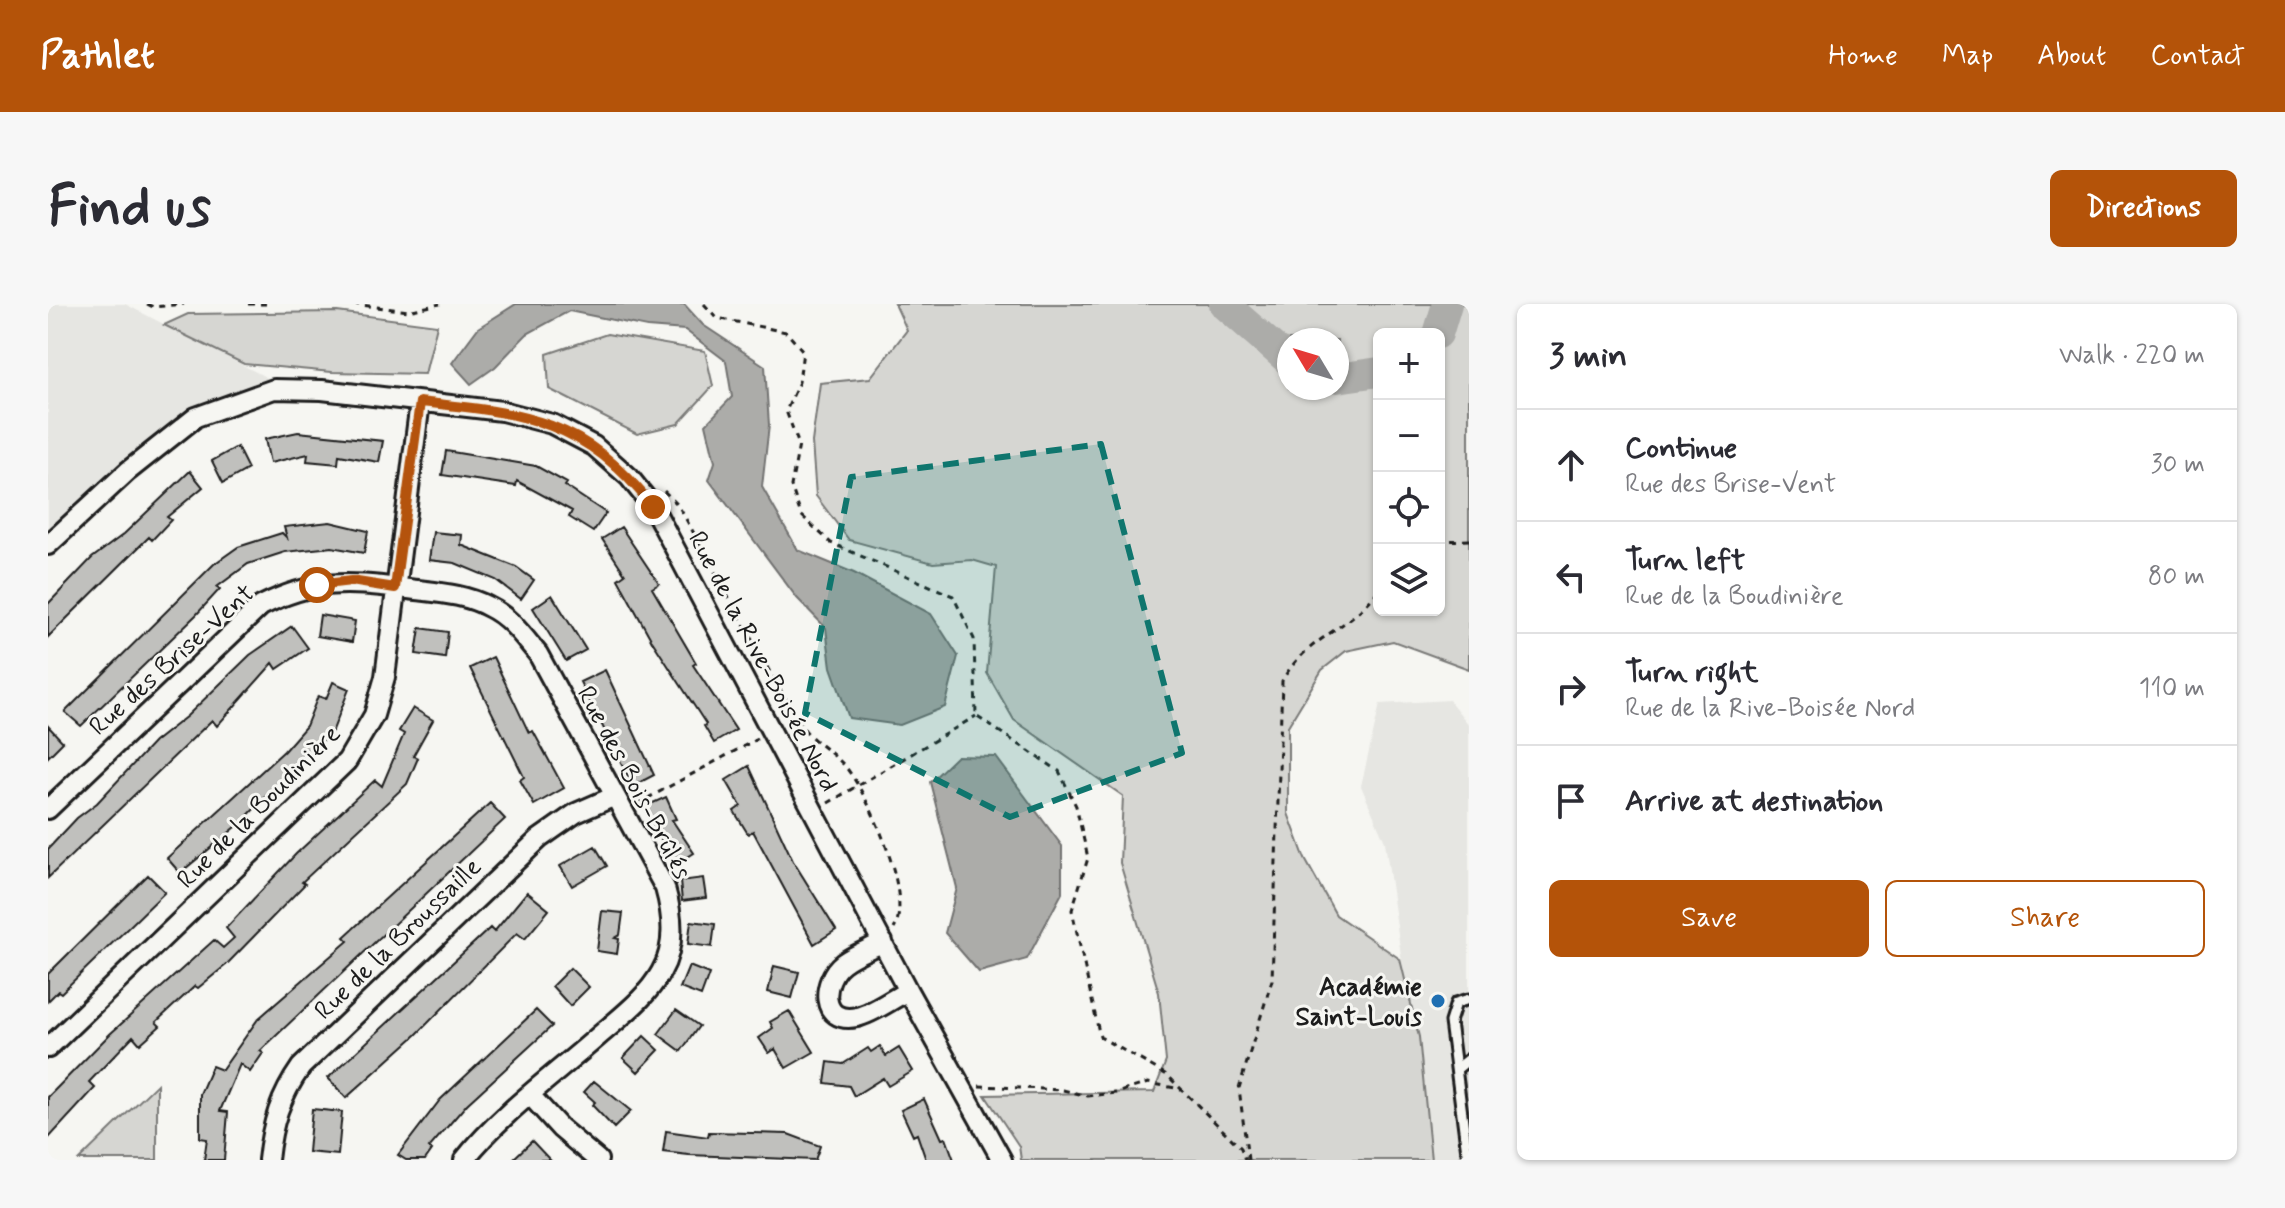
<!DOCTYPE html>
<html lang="en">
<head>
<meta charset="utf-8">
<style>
	body { margin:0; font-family:Mynerve,sans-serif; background:#f7f7f7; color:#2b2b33 }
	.controls { position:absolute; right:24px; top:24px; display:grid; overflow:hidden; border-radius:12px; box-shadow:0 2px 6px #0004 }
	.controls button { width:72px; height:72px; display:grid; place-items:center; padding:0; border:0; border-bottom:2px solid #e1e1e2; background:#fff; color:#2b2b33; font:40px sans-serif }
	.compass { position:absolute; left:1229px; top:24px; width:72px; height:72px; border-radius:50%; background:#fff; box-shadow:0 2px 6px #0004; rotate:308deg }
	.stop { position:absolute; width:24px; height:24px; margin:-18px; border:6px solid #b45309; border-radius:50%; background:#fff }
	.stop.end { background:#b45309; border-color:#fff; box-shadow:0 2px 8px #0008 }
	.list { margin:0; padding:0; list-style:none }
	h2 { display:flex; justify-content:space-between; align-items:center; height:104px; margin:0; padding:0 32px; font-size:34px }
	h2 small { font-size:26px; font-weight:400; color:#7c7c81 }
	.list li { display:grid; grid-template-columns:52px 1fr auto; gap:24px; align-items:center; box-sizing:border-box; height:112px; padding:0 32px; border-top:2px solid #e1e1e2 }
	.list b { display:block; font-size:30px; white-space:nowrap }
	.list p { margin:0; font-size:26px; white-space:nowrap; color:#7c7c81 }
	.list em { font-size:26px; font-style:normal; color:#7c7c81 }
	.actions { display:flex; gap:16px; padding:24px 32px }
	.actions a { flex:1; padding:18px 0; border:2px solid #b45309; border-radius:12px; text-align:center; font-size:28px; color:#b45309 }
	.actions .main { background:#b45309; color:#fff }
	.icon { flex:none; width:44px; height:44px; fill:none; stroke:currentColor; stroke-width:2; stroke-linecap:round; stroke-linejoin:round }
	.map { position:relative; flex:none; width:1421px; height:856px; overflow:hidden; border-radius:12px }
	header { display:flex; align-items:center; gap:48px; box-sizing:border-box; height:112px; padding:0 40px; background:#b45309; color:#fff }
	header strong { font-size:38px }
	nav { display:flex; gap:44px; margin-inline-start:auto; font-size:28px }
	.intro { display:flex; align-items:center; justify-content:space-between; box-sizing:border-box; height:192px; padding:0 48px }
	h1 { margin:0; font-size:56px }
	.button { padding:20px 36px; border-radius:12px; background:#b45309; color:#fff; font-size:28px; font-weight:700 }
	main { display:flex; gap:48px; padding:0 48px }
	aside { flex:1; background:#fff; border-radius:12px; box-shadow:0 2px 6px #0004 }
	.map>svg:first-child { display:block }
	.built { fill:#e6e6e2 }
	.green { fill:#d6d6d2; stroke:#797977; stroke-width:2; fill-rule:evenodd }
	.water { fill:#acaca9; stroke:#727271; stroke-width:2 }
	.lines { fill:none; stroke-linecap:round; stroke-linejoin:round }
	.river { stroke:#acaca9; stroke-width:30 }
	.building { fill:#c0c0bd; stroke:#1c1c1c; stroke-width:2 }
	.service-casing { stroke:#1c1c1c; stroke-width:15 }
	.minor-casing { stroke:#1c1c1c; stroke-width:24 }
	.path { stroke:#1c1c1c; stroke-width:3; stroke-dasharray:6 6; stroke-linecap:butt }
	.service { stroke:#f6f6f2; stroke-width:9 }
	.minor { stroke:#f6f6f2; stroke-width:18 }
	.route { stroke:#b45309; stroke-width:10 }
	.marked { fill:#0f766e; fill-opacity:0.2; stroke:#0f766e; stroke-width:6; stroke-dasharray:16 10; stroke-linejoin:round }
	.poi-dot { fill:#1f6fb2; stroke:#f6f6f2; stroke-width:3 }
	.labels { text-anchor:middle; stroke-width:6; stroke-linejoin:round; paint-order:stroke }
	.street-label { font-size:26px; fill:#1c1c1c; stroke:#f6f6f2 }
	.poi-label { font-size:26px; font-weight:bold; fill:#1c1c1c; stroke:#f6f6f2; text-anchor:end }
</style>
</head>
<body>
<header>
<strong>Pathlet</strong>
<nav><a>Home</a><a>Map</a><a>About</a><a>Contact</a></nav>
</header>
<div class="intro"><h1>Find us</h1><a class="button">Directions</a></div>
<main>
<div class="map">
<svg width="1421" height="856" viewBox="0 0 1421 856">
	<rect width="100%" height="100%" fill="#f6f6f2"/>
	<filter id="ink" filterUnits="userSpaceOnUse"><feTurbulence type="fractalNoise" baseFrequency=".0125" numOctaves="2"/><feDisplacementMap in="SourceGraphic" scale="16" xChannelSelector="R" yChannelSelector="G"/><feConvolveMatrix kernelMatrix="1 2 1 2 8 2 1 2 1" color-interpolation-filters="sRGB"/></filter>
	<g filter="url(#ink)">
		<path class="built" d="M0,0h77l156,81 -76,28 -157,132z
			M1401,396l20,25v435h-39l-45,-318 -24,-56 19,-82z"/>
		<path class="green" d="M847,0h574v365l-76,-28 -47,10 -24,19 -34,56v87l17,46 31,56 64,44 19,78 12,123h-410l-2,-14 -34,-51 169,-3 12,-31 -7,-68 -39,-130 3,-67 -109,-76 -27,-47 9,-106 -24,-7 -39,3 -84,-23 -33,-44 -4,-54 8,-59 50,-5 37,-48zM1331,30h60v276h-60zM1241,36h48v48h-48z
			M289,8l100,13 -12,49 -93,-2 -88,-8 -80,-39 24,-11z
			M559,30l98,17 8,35 -35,38 -41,10 -88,-45 -2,-35z
			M109,780v76h-78z"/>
		<path class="water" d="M468,0h168l19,21 62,41 4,59 -7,62 36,63 56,23 77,41 27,42 -13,51 -45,18 -51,-7 -18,-51 -5,-39 -29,-30 -88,-118 6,-18 -9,-38 26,-27 -6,-36 -41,-31 -38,-3 -78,-16 -42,23 -32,33 -24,17 -19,-21 26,-35z
			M909,452l39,1 66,89v47l-35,66 -48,13 -34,-39 12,-45 -27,-106z"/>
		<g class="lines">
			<path class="river" d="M1176,0l65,57
				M1390,30l9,-30
				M1289,74l42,-6"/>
		</g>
		<path class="building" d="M250,128l85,9 -4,21 -40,-7 -1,9 -31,-3 1,-7 -38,9 -5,-24z
			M189,143l11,22 -25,14 -11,-22z
			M398,147l90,15 31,17 -2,3 41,27 -13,19 -24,-15 3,-6 -55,-30 -1,5 -74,-11z
			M142,167l13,16 -36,30 4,3 -19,20 -3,-3 -101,100v-33l44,-46 32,-24z
			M282,218l38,9 -4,22 -32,-6 -47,5 -37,12 -31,23 3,2 -24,26 -115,111 -16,-14 149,-148 24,-17 44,-14 5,5 -3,-11z
			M573,223l38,57 -7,4 44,75 -3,2 43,65 -22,13 -10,-17 2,-2 -54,-83 -34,-62 7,-5 -23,-35z
			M385,228l29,3 -1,10 55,22 18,13 -13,19 -25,-19 -41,-17 -26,-3z
			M504,291l34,55 -20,11 -33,-53z
			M272,311l35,6 -3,21 -35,-6z
			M244,322l16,22 -31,21 -4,-6 -56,63 -5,-6 -164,158v-29l29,-31 20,-15 57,-61 33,-26 63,-61z
			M372,324l28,4 -3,26 -29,-4z
			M445,353l36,76 4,-2 31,57 -30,17 -14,-25 4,-3 -54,-109z
			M557,366l49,105 -21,11 -53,-104z
			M285,378l16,7 -16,41 -64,67 -2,-2 -25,27 -62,51 -13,-15 117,-107 22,-25 12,-30 8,3z
			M365,404l20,12 -20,36 5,2 -11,26 -105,98 3,2 -79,81 -28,23 -3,-2 -39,36 4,4 -20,18 -7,-8 -44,46 6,6 -47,51v-42l62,-63 104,-94 9,8 11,-10 -8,-10 70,-74 79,-74 7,6 22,-52 -5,-3z
			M0,422l15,16 -15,15z
			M701,462l44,95 43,69 -22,14 -61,-113 -5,3 -14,-23 7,-5 -15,-26z
			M618,493l10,22 -4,1 22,33 -19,12 -31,-58z
			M442,499l15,16 -245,232 3,2 -13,19 -10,-8 -20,47 8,1 -4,48h-20l3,-21 -7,-1v-44l12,-28 10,4 36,-51 90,-78 -4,-4z
			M547,542l12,20 -35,20 -12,-20z
			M100,571l17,17 -104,101 -3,-2 -10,10v-27z
			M655,574l3,20 -24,3 -2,-20z
			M479,588l22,18 -24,29 -8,-6 -101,102 -70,63 -18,-20 162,-150 4,4z
			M554,607l21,2 -3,22 -5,3 4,1 -2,15 -20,-3z
			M643,617l24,3 -3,23 -24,-3z
			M641,662l20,8 -8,22 -21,-8z
			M726,662l25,6 -7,26 -24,-6z
			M522,664l19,19 -19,19 -18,-20z
			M488,706l16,16 -85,78 -38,44 3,2 -7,10h-19l-8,-5 42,-55z
			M628,706l23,16 -18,25 -23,-17z
			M741,707l25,41 -28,16 -11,-19 -6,4 -10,-15 14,-10 -3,-6z
			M596,732l15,14 -21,22 -15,-14z
			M832,742l6,10 13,-8 14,23 -25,15 -5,-8 -29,18 -5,-10 -24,-3 3,-21 15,2 25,-16 3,4z
			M546,777l37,30 -17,17 -22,-23 3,-3 -11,-10z
			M876,795l18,40 4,-1 8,22h-28l-9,-26 -4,2 -12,-26z
			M264,805l30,3 -4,43 -30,-3z
			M618,827l42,6 1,-5 79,2 32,12 -5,14 -126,-5 -26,-3z
			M484,837l18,19h-38z"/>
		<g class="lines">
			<defs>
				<path id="service" d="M1410,764l11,-9
					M1420,856l-18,-138 6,-19 13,-4"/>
				<path id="minor" d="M0,241l80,-74 68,-54 78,-28 48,1 180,21 50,13 42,22 35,31 24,30 255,484 94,169
					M0,505l213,-203c60,-30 92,-23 156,-16 25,3 50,5 72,17 21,10 34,29 49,47l127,234c8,28 11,58 -4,84 -14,25 -38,43 -60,62 -45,40 -99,78 -137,126
					M835,638c-13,7 -28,12 -40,21 -22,17 -24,62 14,54 17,-4 35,-18 51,-26
					M0,744l299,-287 27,-46 11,-38 35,-275
					M483,792l29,32 38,32
					M220,856c4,-37 12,-63 33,-93l238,-228 37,-26 39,-17"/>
			</defs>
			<use href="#service" class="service-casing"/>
			<use href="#minor" class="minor-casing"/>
			<path class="path" d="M99,0l6,3 31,-3
				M200,0h19
				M305,0l55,7 32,-7
				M656,0l13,14 69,14 17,19 -4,31 -13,29 13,34 -8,41 10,29 30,28 122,53 21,43 2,77 83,55 17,35 12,52 -16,52 28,127 67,38 74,73 4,12
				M616,187l14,14c41,72 79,148 122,218 11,18 30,27 44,42 24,28 70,130 50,164
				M1391,237l30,-1
				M780,499l148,-87
				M589,500l120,-65
				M931,782l84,4 25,6 28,-3 32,-10 33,6
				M1200,856l-9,-72 33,-108 10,-299c25,-45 69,-51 97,-92"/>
			<use href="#service" class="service"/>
			<use href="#minor" class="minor"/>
		</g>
	</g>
	<g class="lines" filter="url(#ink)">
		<path class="route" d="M269,281l34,-4 44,7 25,-186c105,11 165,17 233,105"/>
	</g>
	<path class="marked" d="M1053,140l81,309 -172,64 -205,-104 46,-236z"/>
	<circle class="poi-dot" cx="1390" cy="697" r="8"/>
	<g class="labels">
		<g class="street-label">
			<text transform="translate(123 355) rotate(-42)" y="9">Rue des Brise-Vent</text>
			<text transform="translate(716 357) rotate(62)" y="9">Rue de la Rive-Boisée Nord</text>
			<text transform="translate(587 478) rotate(62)" y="9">Rue des Bois-Brûlés</text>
			<text transform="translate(210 502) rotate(-45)" y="9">Rue de la Boudinière</text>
			<text transform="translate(349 634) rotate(-44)" y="9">Rue de la Broussaille</text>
		</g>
		<g class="poi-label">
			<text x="1374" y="691">Académie<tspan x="1374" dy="30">Saint-Louis</tspan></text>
		</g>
	</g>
</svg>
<div class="controls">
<button>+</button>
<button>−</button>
<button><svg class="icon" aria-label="locate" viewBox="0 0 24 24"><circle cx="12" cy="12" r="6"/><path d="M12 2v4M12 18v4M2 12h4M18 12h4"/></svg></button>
<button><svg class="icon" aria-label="layers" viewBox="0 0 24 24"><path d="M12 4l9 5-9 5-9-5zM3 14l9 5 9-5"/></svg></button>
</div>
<svg class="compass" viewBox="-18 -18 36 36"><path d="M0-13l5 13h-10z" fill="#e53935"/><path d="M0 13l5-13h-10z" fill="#7c7c81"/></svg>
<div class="stop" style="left:269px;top:281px"></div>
<div class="stop end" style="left:605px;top:203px"></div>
</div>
<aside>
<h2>3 min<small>Walk · 220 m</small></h2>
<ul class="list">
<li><svg class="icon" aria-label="ahead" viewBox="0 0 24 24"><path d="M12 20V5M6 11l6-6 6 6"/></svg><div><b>Continue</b><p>Rue des Brise-Vent</p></div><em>30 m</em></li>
<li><svg class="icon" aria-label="left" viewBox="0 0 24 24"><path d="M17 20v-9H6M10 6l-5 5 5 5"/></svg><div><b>Turn left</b><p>Rue de la Boudinière</p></div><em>80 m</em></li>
<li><svg class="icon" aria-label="right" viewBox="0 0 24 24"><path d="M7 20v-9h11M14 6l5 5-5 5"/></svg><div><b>Turn right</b><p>Rue de la Rive-Boisée Nord</p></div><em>110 m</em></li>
<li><svg class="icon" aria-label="arrive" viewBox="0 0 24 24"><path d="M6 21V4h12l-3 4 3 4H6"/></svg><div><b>Arrive at destination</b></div></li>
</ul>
<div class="actions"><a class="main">Save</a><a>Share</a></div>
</aside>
</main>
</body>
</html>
